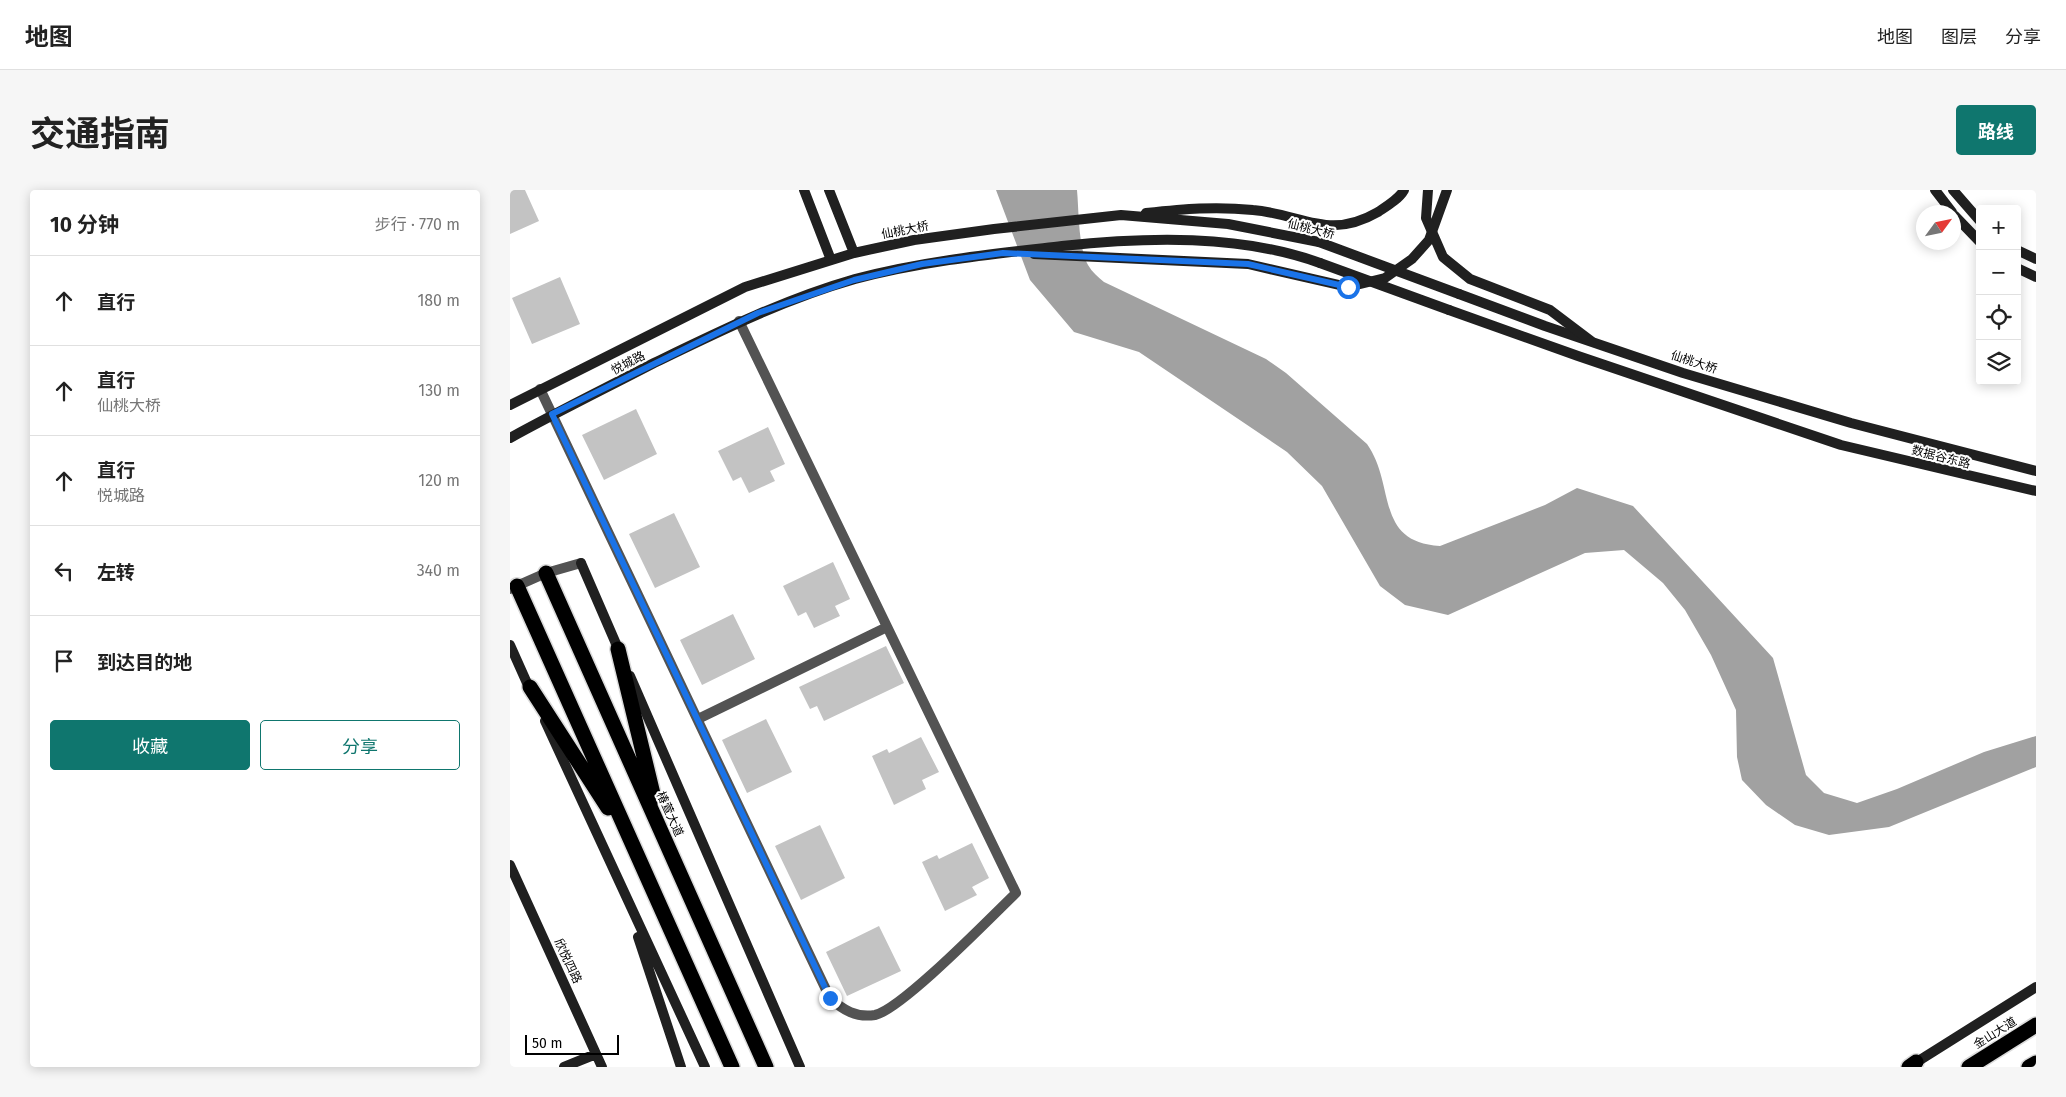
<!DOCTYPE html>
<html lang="zh">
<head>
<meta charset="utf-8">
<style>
	body { margin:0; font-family:"Fira Sans","Noto Sans SC",sans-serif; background:#f6f6f6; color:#222 }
	.controls { position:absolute; right:15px; top:15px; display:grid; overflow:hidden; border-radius:5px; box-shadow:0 2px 12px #0003 }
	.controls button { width:45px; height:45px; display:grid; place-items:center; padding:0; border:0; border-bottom:1px solid #e0e0e0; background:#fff; color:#222; font:25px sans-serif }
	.compass { position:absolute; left:1406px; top:15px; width:45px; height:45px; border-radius:50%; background:#fff; box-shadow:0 2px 12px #0003; rotate:57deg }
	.scale { position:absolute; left:15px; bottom:12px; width:94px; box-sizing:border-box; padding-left:5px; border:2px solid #000; border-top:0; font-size:14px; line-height:18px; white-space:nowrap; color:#000; -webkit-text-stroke:4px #fff; paint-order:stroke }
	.stop { position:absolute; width:15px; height:15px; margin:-11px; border:4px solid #1a73e8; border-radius:50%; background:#fff }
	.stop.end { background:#1a73e8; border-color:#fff; box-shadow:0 1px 5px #0008 }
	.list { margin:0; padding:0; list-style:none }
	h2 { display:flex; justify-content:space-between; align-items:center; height:65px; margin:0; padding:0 20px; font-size:21px }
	h2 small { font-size:16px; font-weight:400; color:#767676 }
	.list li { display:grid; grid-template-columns:32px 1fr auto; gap:15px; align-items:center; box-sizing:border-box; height:90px; padding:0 20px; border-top:1px solid #e0e0e0 }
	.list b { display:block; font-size:19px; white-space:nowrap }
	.list p { margin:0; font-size:16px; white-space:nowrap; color:#767676 }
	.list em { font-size:16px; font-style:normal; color:#767676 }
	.actions { display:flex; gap:10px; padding:15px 20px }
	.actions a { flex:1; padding:11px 0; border:1px solid #0f766e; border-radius:5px; text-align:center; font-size:18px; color:#0f766e }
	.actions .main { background:#0f766e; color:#fff }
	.icon { flex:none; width:28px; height:28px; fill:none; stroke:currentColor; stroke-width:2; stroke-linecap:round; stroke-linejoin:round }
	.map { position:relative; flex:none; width:1526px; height:877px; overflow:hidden; border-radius:5px }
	header { display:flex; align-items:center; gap:30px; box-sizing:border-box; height:70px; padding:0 25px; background:#fff; border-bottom:1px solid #e0e0e0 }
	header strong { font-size:24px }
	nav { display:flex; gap:28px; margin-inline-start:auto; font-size:18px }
	.intro { display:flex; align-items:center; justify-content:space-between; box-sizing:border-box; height:120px; padding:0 30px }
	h1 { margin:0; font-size:35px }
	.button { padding:12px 22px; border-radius:5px; background:#0f766e; color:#fff; font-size:18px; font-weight:700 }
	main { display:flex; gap:30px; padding:0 30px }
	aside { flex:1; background:#fff; border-radius:5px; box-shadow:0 2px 12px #0003 }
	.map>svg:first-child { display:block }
	.water { fill:#a1a1a1 }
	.building { fill:#c3c3c3 }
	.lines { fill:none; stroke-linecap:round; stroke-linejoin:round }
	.highway-casing { stroke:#dbdbdb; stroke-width:18 }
	.street { stroke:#535353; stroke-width:10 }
	.secondary { stroke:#202020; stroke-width:10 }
	.highway { stroke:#000; stroke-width:15 }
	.secondary-bridge { stroke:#202020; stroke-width:10 }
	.route { stroke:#1a73e8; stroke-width:6 }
	.labels { text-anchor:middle; stroke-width:4; stroke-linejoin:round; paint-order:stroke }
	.street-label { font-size:12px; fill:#000; stroke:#fff }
</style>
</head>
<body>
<header>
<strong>地图</strong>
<nav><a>地图</a><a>图层</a><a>分享</a></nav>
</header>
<div class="intro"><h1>交通指南</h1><a class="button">路线</a></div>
<main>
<aside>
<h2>10 分钟<small>步行 · 770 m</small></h2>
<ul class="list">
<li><svg class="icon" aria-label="ahead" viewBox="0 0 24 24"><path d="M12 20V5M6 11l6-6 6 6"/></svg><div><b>直行</b></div><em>180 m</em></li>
<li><svg class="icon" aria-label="ahead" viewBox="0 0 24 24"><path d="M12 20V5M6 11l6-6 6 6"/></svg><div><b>直行</b><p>仙桃大桥</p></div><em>130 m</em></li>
<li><svg class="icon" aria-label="ahead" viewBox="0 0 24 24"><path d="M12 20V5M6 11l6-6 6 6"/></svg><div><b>直行</b><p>悦城路</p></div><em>120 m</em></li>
<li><svg class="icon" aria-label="left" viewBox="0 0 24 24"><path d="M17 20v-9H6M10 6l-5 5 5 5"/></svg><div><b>左转</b></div><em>340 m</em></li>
<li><svg class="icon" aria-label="arrive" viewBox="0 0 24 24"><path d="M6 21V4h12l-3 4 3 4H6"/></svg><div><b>到达目的地</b></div></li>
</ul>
<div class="actions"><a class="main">收藏</a><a>分享</a></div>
</aside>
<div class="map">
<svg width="1526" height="877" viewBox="0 0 1526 877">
	<rect width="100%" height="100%" fill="#fff"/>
	<path class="water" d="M486,0h81c2,21 1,57 11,75 4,7 10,12 16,17l162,77 20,14 81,71c29,41 7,98 73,102l105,-41 32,-17 56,18 140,152 33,117 18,18 33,10 40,-14 87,-37 52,-16v31l-147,60 -60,8 -34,-10 -29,-20 -24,-25 -5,-23 -1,-47 -25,-55 -26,-45 -22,-27 -39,-33 -39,3 -137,62 -43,-10 -25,-19 -58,-100 -35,-34 -148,-100 -65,-20 -44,-52z"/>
	<path class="building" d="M0,0h15l14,31 -29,13z
		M50,87l20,47 -48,20 -20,-46z
		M126,219l21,45 -53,26 -22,-45z
		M258,237l17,37 -15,7 5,10 -26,12 -8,-16 -8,4 -15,-30z
		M164,323l26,54 -45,21 -26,-54z
		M323,372l17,37 -15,7 5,10 -26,12 -8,-16 -8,4 -15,-30z
		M223,424l22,45 -53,26 -22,-45z
		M376,456l18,37 -80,38 -7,-15 -7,3 -11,-22z
		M256,529l26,53 -45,21 -25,-53z
		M411,547l18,35 -17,8 4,9 -32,16 -22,-49 15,-7 2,4z
		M310,635l25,53 -44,22 -26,-54z
		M462,653l17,35 -17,9 5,8 -32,16 -23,-49 15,-7 2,4z
		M369,736l22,45 -54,25 -21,-44z"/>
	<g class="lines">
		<defs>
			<path id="highway" d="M36,383l220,494
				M7,396l215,481
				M108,459l36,149
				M20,497l78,121
				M1399,877l7,-5
				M1459,877l67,-42
				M1519,877l7,-4"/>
		</defs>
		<use href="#highway" class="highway-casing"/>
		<path class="street" d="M30,199l290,609c13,12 26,20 45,17 27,-6 116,-98 141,-122l-277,-572
			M0,399l36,-16 35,-10
			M188,529l189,-92"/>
		<path class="secondary" d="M294,0l27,70
			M319,0l25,63
			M1425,0l17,22
			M1443,0l27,31
			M636,23c38,-4 69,-7 107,-3 49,4 75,31 125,2 9,-6 21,-13 26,-22
			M1444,25l26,27
			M1507,60l19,9
			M524,64l214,10 100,23 37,-9 27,-19 17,-19 18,-50
			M1507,78l19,9
			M949,104l86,32 138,47 168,50 185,48
			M939,120l129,46 263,89 195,46
			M0,215l235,-118 109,-34 60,-13 80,-11 127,-14 107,9 91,18
			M0,248c47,-26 96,-50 144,-75 66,-32 131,-64 201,-84 68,-18 138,-25 207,-33 84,-9 178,-12 258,17
			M71,373l39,90
			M0,455l21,47
			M120,486l170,391
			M35,531l160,346
			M0,675l92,202
			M128,747l43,130
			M1402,875l124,-78
			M54,877l32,-13"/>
		<use href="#highway" class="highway"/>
		<path class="secondary-bridge" d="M918,0l-2,28 17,39 27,22 80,31 41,31
			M809,52l140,52
			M810,73l129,47"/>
	</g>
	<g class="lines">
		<path class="route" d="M320,808l-278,-584 206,-101 96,-33 68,-16 81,-11 245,11 100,23"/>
	</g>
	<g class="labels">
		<g class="street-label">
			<text transform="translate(801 39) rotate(14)" y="4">仙桃大桥</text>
			<text transform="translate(395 40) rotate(-11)" y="4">仙桃大桥</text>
			<text transform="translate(1184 172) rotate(18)" y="4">仙桃大桥</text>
			<text transform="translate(118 173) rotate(-27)" y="4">悦城路</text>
			<text transform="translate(1431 267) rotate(14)" y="4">数据谷东路</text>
			<text transform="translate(160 624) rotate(66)" y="4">椿萱大道</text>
			<text transform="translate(58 771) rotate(65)" y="4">欣悦四路</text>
			<text transform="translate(1485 843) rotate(-32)" y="4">金山大道</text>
		</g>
	</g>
</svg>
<div class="controls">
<button>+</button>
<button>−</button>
<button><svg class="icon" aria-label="locate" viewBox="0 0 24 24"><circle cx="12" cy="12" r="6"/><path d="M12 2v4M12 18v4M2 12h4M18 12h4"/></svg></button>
<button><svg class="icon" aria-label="layers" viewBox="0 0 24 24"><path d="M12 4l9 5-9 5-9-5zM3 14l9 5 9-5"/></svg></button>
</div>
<svg class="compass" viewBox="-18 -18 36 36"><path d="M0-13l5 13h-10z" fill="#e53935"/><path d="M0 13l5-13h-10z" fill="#767676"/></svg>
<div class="scale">50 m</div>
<div class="stop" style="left:838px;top:97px"></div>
<div class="stop end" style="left:320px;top:808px"></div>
</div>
</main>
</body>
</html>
